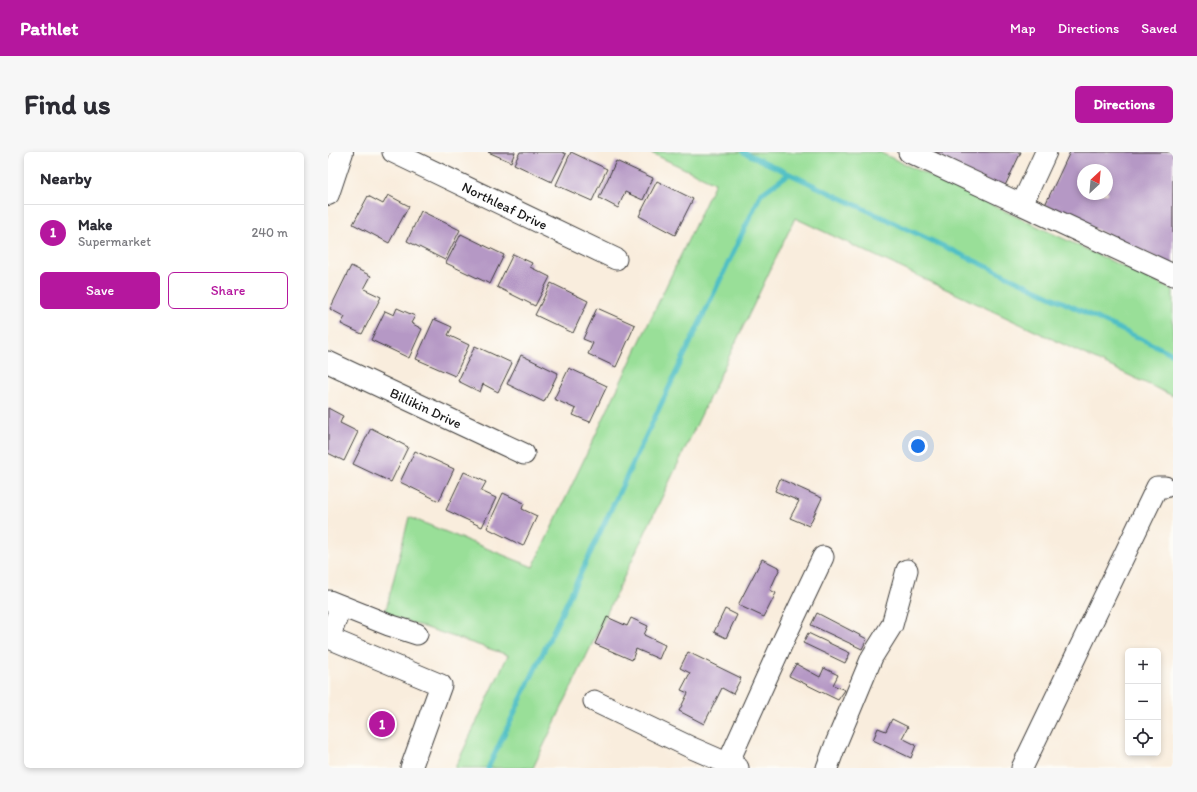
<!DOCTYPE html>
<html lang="en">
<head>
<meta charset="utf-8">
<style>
	body { margin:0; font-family:Itim,sans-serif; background:#f7f7f7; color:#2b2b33 }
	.controls { position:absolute; right:12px; bottom:12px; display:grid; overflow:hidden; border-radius:6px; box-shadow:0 2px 6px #0003 }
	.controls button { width:36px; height:36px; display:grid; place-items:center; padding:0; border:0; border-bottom:1px solid #e1e1e2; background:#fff; color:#2b2b33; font:20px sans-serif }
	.compass { position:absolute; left:749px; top:12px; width:36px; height:36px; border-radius:50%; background:#fff; box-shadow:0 2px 6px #0003; rotate:26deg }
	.you { position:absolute; left:590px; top:294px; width:14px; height:14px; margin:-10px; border:3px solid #fff; border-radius:50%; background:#1a73e8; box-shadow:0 0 0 6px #1a73e833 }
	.badge { display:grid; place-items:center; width:26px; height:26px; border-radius:50%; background:#b5179e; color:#fff; font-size:13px; font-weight:700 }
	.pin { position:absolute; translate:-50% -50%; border:2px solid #fff; box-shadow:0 1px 4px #0006 }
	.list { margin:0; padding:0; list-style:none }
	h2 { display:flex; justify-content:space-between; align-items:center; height:52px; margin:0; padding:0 16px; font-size:17px }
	h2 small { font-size:13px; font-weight:400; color:#7c7c81 }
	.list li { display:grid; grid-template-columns:26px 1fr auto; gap:12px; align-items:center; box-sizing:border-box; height:56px; padding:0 16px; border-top:1px solid #e1e1e2 }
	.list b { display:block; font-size:15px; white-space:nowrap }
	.list p { margin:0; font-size:13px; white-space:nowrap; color:#7c7c81 }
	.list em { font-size:13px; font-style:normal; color:#7c7c81 }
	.actions { display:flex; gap:8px; padding:12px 16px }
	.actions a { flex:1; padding:9px 0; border:1px solid #b5179e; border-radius:6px; text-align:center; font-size:14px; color:#b5179e }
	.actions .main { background:#b5179e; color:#fff }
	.icon { flex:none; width:22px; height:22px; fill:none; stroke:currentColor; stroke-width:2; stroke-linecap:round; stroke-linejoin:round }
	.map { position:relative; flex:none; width:845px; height:616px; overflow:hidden; border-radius:6px }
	header { display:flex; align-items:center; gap:24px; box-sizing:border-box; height:56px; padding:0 20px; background:#b5179e; color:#fff }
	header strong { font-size:19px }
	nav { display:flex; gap:22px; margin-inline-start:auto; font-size:14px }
	.intro { display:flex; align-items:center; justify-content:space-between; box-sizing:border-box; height:96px; padding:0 24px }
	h1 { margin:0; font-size:28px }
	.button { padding:10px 18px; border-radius:6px; background:#b5179e; color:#fff; font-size:14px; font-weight:700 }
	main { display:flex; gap:24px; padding:0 24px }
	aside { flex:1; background:#fff; border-radius:6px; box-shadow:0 2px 6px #0003 }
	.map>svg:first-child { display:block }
	.green { fill:#99df98; stroke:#5a7e5a }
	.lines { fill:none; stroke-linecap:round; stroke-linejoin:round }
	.stream { stroke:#50bfc5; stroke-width:5 }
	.building { fill:#b598c5; fill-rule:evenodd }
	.minor-casing { stroke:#3d3b39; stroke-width:23 }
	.major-casing { stroke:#3d3b39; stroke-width:24 }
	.minor { stroke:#fff; stroke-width:21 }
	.major { stroke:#fff; stroke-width:22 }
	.labels { text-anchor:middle; stroke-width:3; stroke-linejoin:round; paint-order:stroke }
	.street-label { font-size:14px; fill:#1c1c1c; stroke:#fdfcf7 }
</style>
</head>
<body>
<header>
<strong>Pathlet</strong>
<nav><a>Map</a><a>Directions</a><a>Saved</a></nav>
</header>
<div class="intro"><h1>Find us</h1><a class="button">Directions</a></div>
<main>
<aside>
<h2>Nearby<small></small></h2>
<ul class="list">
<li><span class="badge">1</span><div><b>Make</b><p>Supermarket</p></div><em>240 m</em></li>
</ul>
<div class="actions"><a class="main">Save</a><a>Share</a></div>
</aside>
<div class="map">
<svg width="845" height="616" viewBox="0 0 845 616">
	<rect width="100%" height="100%" fill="#fdfcf7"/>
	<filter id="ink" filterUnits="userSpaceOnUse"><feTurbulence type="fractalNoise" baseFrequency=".025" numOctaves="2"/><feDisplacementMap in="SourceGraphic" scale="8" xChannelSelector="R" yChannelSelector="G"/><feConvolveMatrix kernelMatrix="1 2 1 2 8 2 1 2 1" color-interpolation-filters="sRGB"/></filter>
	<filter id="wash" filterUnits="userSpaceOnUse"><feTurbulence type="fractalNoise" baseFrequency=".012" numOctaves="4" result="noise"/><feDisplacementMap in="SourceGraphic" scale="16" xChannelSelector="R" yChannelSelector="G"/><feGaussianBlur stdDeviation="0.9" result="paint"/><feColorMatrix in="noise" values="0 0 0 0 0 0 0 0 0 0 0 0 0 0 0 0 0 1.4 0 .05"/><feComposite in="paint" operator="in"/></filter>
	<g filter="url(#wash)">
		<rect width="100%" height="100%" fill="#f9eddd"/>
		<path class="green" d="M321,0h230l294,138v106l-378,-178 -262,550h-78l53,-113 -123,-41 24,-97 124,50 182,-384z"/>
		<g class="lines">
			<path class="stream" d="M415,0l430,202
				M160,616l273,-574 28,-20"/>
		</g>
		<g id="blocks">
			<path class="building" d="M160,0h27l-4,10z
				M192,0h42l4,2 -14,28 -38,-18z
				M243,0l36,17 -15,32 -36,-16z
				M596,0h97l-18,38z
				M742,0h103v114l-128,-61zM755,18h24v24h-24z
				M288,9l37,17 -10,22 -18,-8 -7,16 -19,-10z
				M329,29l36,18 -18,36 -36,-19z
				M60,43l21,11 -20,37 -36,-19 15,-28 15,8z
				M93,59l39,19 -15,30 -38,-19z
				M133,82l43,21 -14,29 -44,-21z
				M185,102l19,9 -2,4 20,10 -15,29 -38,-19z
				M23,114l20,10 -7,13 17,8 -19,37 -21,-10 4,-7 -15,-8z
				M223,131l37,18 -15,32 -38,-18z
				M69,156l18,8 -4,7 11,6 -13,29 -38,-18 14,-29 9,4z
				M269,156l38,17 -19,42 -28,-13 5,-11 -10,-4z
				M106,167l18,8 -4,8 21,10 -14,31 -39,-17z
				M147,194l37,17 -14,29 -15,-8 -3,8 -22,-11z
				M193,203l37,18 -14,29 -37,-18z
				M241,216l38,18 -17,36 -17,-7 3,-6 -22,-10z
				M0,256l15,8 -3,7 18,9 -14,29 -16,-8z
				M43,276l37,19 -17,35 -38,-18z
				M87,299l39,18 -15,32 -39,-19z
				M136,320l22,10 -5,9 15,7 -14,29 -36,-17z
				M452,327l42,19 -13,28 -19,-8 9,-17 -24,-10z
				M175,341l21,10 -2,6 15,7 -14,30 -36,-18z
				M434,407l18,9 -10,22 6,3 -12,24 -26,-12z
				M397,457l12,6 -11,23 -12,-6z
				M489,461l50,26 -5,10 -51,-24z
				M279,465l20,9 4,-8 17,8 -4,9 21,10 -6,14 -23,-10 -4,11 -37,-16z
				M480,481l42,20 -5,10 -42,-20z
				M360,500l53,26 -8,16 -11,-6 -18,36 -25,-13 9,-18 -7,-3 9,-17 -10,-5z
				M468,512l24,13 4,-9 14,7 -5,10 12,5 -7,10 -49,-24z
				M564,567l16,8 -6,11 14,7 -5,13 -38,-18 5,-12 8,3z"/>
		</g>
	</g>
	<g filter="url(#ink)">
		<use href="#blocks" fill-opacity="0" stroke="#3d3b39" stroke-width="1"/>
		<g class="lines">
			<defs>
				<g id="minor">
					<path id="s1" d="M65,0l223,107"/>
					<path d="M581,0l264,123"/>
					<path d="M694,52l24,-52"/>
					<path id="s2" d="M0,210l196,92"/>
					<path d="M1,449l60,24 28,9"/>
					<path d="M13,454l-12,32 112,47 -30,83"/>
					<path d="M266,549l98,47 46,20"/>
					<path d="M400,611l56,-124 39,-82"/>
					<path d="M499,616l8,-22 37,-89 20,-32 15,-55"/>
					<path d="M694,616l135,-281h8"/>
				</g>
				<path id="major" d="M0,42l14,-42"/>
			</defs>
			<use href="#minor" class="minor-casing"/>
			<use href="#major" class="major-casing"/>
			<use href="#minor" class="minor"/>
			<use href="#major" class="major"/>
		</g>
	</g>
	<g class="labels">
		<g class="street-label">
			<text dy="5" stroke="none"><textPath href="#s1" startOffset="124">Northleaf Drive</textPath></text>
			<text dy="5" stroke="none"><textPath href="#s2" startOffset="108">Billikin Drive</textPath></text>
		</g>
	</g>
</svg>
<div class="controls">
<button>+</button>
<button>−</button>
<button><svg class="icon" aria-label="locate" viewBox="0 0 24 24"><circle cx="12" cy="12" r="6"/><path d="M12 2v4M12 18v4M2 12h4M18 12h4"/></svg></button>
</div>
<svg class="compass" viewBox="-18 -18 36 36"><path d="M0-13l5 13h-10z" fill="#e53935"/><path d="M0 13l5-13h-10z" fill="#7c7c81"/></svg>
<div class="you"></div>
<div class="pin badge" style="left:54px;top:572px">1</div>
</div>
</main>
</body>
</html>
